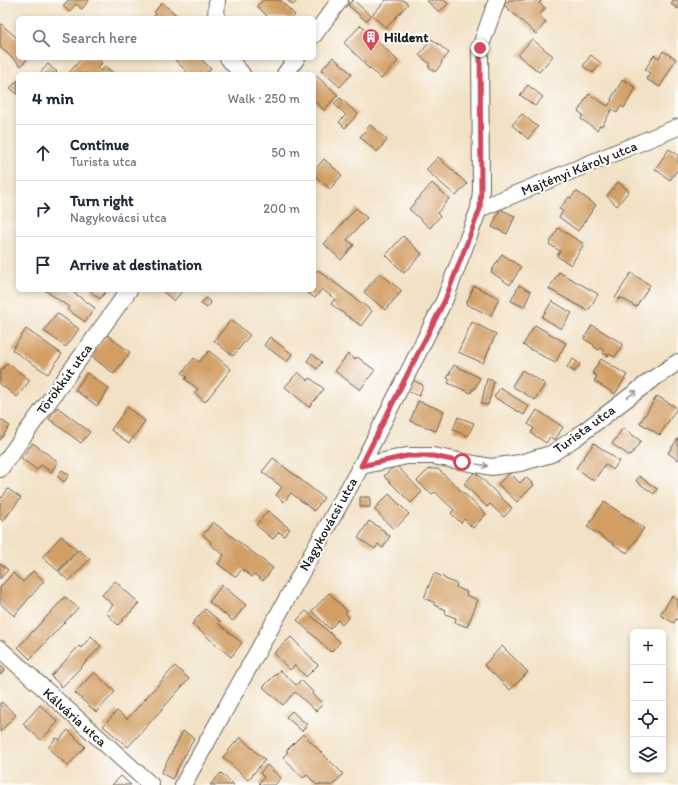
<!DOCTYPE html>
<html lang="en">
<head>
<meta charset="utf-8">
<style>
	body { margin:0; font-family:Itim,sans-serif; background:#f6f6f7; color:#1f2937 }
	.controls { position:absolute; right:12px; bottom:12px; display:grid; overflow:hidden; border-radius:6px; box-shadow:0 2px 6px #0003 }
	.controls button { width:36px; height:36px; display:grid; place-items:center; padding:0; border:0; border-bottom:1px solid #e0e1e3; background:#fff; color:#1f2937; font:20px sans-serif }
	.stop { position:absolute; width:12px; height:12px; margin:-9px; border:3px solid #d1495b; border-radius:50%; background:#fff }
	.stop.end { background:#d1495b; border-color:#fff; box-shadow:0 1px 4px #0008 }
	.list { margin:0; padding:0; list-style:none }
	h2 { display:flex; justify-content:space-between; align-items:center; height:52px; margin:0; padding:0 16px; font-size:17px }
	h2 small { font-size:13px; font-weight:400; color:#747a83 }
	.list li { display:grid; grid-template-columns:26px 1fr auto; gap:12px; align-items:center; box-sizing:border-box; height:56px; padding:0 16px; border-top:1px solid #e0e1e3 }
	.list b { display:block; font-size:15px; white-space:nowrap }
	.list p { margin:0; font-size:13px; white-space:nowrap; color:#747a83 }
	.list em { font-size:13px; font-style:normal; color:#747a83 }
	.icon { flex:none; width:22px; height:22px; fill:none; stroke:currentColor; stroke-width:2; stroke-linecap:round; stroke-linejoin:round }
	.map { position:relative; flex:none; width:678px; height:785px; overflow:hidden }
	.search { position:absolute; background:#fff; box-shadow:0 2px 6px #0003; left:16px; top:16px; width:300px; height:44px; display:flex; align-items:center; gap:10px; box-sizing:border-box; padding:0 14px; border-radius:6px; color:#747a83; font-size:15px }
	.panel { position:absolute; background:#fff; box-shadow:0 2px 6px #0003; left:16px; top:72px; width:300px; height:220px; border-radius:6px }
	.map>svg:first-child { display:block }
	.building { fill:#d29e64 }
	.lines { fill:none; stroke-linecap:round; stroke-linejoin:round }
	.minor-casing { stroke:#676157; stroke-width:18 }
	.minor { stroke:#fff; stroke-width:16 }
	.oneway { stroke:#999 }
	.route { stroke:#d1495b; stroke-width:5 }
	.labels { text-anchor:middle; stroke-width:4; stroke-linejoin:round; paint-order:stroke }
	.poi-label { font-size:14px; font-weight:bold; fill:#1c1c1c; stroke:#fff; text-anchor:start }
	.street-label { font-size:14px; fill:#1c1c1c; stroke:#fff }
</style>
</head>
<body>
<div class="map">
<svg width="678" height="785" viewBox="0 0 678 785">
	<rect width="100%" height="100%" fill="#fff"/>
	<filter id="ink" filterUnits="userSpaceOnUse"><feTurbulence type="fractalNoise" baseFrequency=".025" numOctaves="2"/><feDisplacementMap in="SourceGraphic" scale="8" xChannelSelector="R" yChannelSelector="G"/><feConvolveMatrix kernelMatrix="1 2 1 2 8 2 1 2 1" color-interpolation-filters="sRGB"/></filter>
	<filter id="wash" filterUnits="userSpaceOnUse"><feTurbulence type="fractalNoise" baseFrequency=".012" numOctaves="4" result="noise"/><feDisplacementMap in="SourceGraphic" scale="16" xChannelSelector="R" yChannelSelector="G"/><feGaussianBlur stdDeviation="0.9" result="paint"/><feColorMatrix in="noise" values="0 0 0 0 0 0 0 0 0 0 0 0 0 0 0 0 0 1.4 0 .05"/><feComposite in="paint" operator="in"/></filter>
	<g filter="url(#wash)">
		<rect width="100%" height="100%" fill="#f2e1c4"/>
		<g id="blocks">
			<path class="building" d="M68,0h21l-7,9 -6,-5 -7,8 -6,-6z
				M263,0h17l15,15 -3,3h-23l-12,-12z
				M287,0h11l-5,5z
				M353,0l18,16 -5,5 -18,-16z
				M386,0h17l5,4 -22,24 -14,-13z
				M426,0h18l4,4 -9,8z
				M509,0h33l-3,3 6,5 -6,8 7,6 -10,12 -32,-29z
				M673,0h5v9l-7,-5z
				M162,3l18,15h-27l3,-4 -2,-2z
				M0,23l18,16v19h10l-7,8 -21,-19z
				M361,25l37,36 -17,18 -11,-11 -1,1 -5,-5 1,-1 -21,-20z
				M432,39l17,14 -8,9 1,1 -7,9 -7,-6 2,-2 -11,-9z
				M532,39l21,17 -14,16 -21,-17z
				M663,51l13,8 -16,28 -14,-8 4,-6 -5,-3 9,-15 5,3z
				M591,55l10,8 -8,10 -10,-7z
				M333,57l19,17 -12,13 -19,-17z
				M82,58h15l5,5 -5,5 4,3 4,-5 9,8h-46z
				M173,58h27l11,11 -5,5h-17z
				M48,64l9,8 -2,2h-16z
				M314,74l24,21 -14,15 -10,-9z
				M623,79l13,9 -12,20 -3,-2 -4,7 -5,-4 -10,17 -2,-1 -3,5 -16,-11 2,-4 -5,-4 11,-17 19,12 4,-6 -1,-1z
				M18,80v15l-8,-7z
				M528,85l15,12 -8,9 -15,-11z
				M340,98l18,16 -13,14 -6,-6 7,-7 -12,-11z
				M522,114l16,13 -10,12 -16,-14z
				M370,125l17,15 -10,12 -17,-15z
				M669,149l9,6v14l-8,11 -15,-11z
				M438,157l29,27 -11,12 -30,-26z
				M324,159l18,16 -12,14 -16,-14v-4z
				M618,182l11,9 -12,15 -10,-10z
				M432,183l17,16 -12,14 3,3 -10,12 -21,-19z
				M576,191l20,14 -18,26 -19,-14 4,-6 -4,-2 10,-12 2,1z
				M356,208l11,10 -20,22 7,5 -13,15 -17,-16z
				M500,209l15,7 -8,18 -15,-7z
				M558,228l26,16 -13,21 -14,-9 3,-5 -11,-7z
				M403,236l19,18 -18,19 -18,-18z
				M502,254l19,13 -11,18 -19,-13z
				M318,270l54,41 -11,15 -30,-22 4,-5 -13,-10 -7,9 -11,-8h10v-16z
				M559,272l39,22 -10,17 -39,-22z
				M380,273l22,18 -17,19 -21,-18z
				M631,273l19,12 -14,22 -16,-10 -1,3 -4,-2z
				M519,285l12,6 -7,16 -13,-6z
				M474,286l25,12 -8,18 -25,-12z
				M47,290h23l25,18 -10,14 -18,-13 2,-2 -23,-16z
				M89,290h18l-7,9z
				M161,290h22l-9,11z
				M206,298l5,5 -4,5 -6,-4z
				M552,301l20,12 -11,16 -19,-12z
				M57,313l22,16 -13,18 -22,-16z
				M231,320l19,15 -17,21 -19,-15z
				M472,322l24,12 -13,29 -25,-11z
				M535,325l31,18 -11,20 -32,-18z
				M592,325l31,19 -8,13 -6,-3 -1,2 -5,-3 1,-2 -4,-3 -1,2 -5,-3v-2l-10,-6z
				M26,329l36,25 -14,20 -36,-24z
				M107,335l23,17 -16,22 -23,-18z
				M270,337l22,17 -5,8 -23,-17z
				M209,351l22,18 -26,33 -10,-9 3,-4 -13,-10 2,-2 -5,-4 12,-15 5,4z
				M312,354l10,8 -5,7 -10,-8z
				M348,354l7,5 2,-2 18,13 -15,20 -25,-19z
				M573,359l7,5 -6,8 -7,-5z
				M601,359l26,16 -12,19 -21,-13 3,-5 -5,-3z
				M7,363l23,17 -13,17 -17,-13v-12z
				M454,365l26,13 -6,12 -2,-1 -1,4 -23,-10 2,-4 -3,-1z
				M522,370l23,14 -10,16 -23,-14z
				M298,372l10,9 2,-3 14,11 -15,18 -24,-20z
				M87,373l22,16 -12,17 -22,-16z
				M410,379l13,6 -4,11 -14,-6z
				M487,379l7,2 -6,24 -7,-1z
				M500,388l29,18 -5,9 -30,-18z
				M657,396l20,12 -17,27 -20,-12z
				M418,401l26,10 -8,20 -26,-10z
				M57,407l33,25 -9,11 -32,-24z
				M127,407l18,14 -16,22 -18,-13z
				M537,410l26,17 -8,13 -5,-3 -4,6 -15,-10 3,-5 -6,-4z
				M458,417l16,6 -6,13 -15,-6z
				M0,419l10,7 -10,14z
				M623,428l18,13 -11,15 -18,-12z
				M678,438v22l-10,-7z
				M33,443l25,19 -7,10 -10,-7 -4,5 -16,-12z
				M594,443l25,18 -6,9 -8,-6 -11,17 -18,-13z
				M273,458l51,40 -10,13 -23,-18 -7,9 -8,-7 6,-8 -20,-15z
				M396,465l26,27 -11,11 -27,-27z
				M429,469h9l48,45 -13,14 -9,-9 -3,4 -10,-10 3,-3 -19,-18 -3,2 -15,-13z
				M62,470l7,5 -5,7 -7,-6z
				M475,472l37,36 -8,9 -14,-13 -3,3 -23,-23z
				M510,473l10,10 6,-6 8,8 -17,17 -19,-18z
				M639,476l18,13 -3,5 -18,-13z
				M8,489l13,9 -18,23 -3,-2v-23l2,2z
				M389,494l20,20 -15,16 -20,-21z
				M360,497h10v10h-10z
				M604,502l40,26 -17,25 -40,-26z
				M268,511l22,18 -6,7 -5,-4 -6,7 -17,-14z
				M369,521l16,10 -1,2 6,3 -7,12 -5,-4 -3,5 -17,-11z
				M213,522l60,46 -10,13 -9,-7 -2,3 -10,-8 -6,8 -18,-13 6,-9 -14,-11 1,-2 -8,-7z
				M61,536l16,14 -19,21 -16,-14z
				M79,550l11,9 -21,22 -10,-9z
				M0,563l8,7 -8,9z
				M33,571l11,10 -30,35 -14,-13v-16l13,-14 10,9z
				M434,573l11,5v1l12,5 -1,3 11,5 -1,3 12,5 -11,27 -12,-5 1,-4 -11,-4 1,-4 -12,-5 1,-2 -11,-5z
				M115,581l24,22 -21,22 -12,-12 7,-8 -11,-10z
				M222,585l24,20 -13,16 -24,-19z
				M329,593l18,18 -2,2 4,4 -7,8 -4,-5 -8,9 -18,-18z
				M672,596l6,4v20l-2,-1 -2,4 -14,-8z
				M65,597l13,11 -48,51 -12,-12z
				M205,609l15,12 -2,2 24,20 -11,14 -39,-33z
				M306,611l34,31 -9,10 -34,-32z
				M91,636l10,10 -39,41 -11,-11 28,-30 2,2z
				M291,637l27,28 -12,12 -11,-12 -5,5 -16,-17z
				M502,646l26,26 -18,18 -26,-25z
				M0,665l5,5 -5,5z
				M175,666l14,13 -61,68 -25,-21 14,-15 10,8z
				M280,670l16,15 5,-5 12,12 -1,2 11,10 -7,7 -21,-19 -12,13 -20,-18z
				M94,672l21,20 -19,20 -21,-19z
				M1,702l15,13 -16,17v-29z
				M40,705l18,17 -17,18 -18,-16z
				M292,711l15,14 -5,6 -16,-14z
				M68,730l17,17 -17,19 -20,-18 8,-10 3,2z
				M183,731l11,7 -22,41 -11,-6z
				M303,734l40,40 -10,11h-12l-1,-1 -3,1 -10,-10 -4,3 -20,-21 5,-5 -2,-1z
				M240,737l25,23 -17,20 -25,-23z
				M267,765l14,13 -6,7h-14l-2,-2 5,-6 -4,-4z
				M221,773l13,12h-24z
				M121,776l10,9h-19z"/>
		</g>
	</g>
	<g filter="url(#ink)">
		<use href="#blocks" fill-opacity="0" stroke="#676157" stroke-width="1"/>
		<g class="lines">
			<defs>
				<path id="minor" d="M216,18l1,-18
					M314,35l26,-35
					M228,58l14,16
					M285,74l12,-16
					M479,209l199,-82
					M361,466l46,-10h26l58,11 29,-4 31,-9 27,-18 72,-55 28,-19
					M0,469l129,-179
					M0,649l151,136
					M183,785l178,-319 84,-167 34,-90 2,-19 -1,-142 17,-48"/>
			</defs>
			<use href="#minor" class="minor-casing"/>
			<use href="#minor" class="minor"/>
		</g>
		<defs><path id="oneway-shaft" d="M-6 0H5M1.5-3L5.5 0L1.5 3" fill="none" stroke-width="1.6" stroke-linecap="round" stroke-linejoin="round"/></defs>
		<g class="oneway">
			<use href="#oneway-shaft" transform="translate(632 394) rotate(-37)"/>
			<use href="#oneway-shaft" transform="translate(482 465) rotate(10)"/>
		</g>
	</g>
	<g class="lines" filter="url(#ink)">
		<path class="route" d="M462,462l-29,-6h-26l-46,10 84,-166 35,-91 1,-19 -1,-142"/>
	</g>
	<defs>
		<symbol id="building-pin" viewBox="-11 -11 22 30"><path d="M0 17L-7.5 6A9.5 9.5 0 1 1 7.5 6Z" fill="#d1495b" stroke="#fff"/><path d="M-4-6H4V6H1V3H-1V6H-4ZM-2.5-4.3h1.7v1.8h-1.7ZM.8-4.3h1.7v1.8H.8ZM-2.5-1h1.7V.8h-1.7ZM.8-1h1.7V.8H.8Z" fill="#fff"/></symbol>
	</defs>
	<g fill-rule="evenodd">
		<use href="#building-pin" x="361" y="27" width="20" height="27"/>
	</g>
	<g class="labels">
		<g class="poi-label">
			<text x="384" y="42">Hildent</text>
		</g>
		<g class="street-label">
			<text transform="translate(579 168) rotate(-22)" y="5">Majtényi Károly utca</text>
			<text transform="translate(64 379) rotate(-54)" y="5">Törökkút utca</text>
			<text transform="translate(584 429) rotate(-36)" y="5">Turista utca</text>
			<text transform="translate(328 524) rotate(-61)" y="5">Nagykovácsi utca</text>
			<text transform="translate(75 717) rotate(42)" y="5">Kálvária utca</text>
		</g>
	</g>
</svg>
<div class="controls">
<button>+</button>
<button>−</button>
<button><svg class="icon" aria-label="locate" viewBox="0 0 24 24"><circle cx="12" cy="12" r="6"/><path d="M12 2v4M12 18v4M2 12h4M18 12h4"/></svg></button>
<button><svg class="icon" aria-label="layers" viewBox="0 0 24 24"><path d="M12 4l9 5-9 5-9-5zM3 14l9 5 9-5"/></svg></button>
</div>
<div class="stop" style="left:462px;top:462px"></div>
<div class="stop end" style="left:480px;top:48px"></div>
<div class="search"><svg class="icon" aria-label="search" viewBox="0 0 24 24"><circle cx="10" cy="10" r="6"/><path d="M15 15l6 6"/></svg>Search here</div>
<section class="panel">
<h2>4 min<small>Walk · 250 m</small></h2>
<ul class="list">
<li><svg class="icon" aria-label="ahead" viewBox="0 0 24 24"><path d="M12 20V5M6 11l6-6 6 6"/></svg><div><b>Continue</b><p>Turista utca</p></div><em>50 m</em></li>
<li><svg class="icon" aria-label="right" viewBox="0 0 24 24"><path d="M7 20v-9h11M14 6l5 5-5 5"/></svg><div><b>Turn right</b><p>Nagykovácsi utca</p></div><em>200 m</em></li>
<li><svg class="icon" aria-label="arrive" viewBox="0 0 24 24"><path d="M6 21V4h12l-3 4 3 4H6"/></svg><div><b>Arrive at destination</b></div></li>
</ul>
</section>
</div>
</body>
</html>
